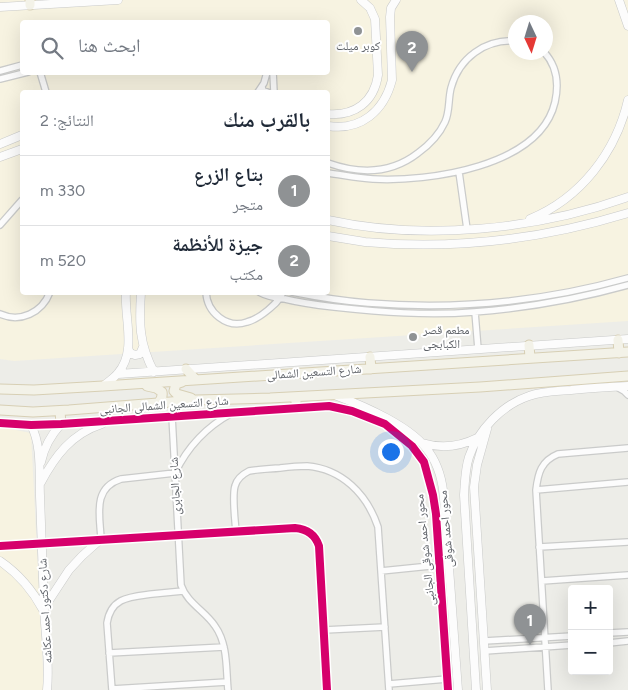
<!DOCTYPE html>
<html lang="ar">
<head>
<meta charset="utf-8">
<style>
	body { margin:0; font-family:Figtree,"Noto Naskh Arabic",sans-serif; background:#f6f6f7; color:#1f2937; direction:rtl }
	.controls { position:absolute; right:15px; bottom:15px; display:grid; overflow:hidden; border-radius:5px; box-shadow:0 5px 20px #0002 }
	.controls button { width:45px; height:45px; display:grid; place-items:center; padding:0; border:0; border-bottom:1px solid #e0e1e3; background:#fff; color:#1f2937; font:25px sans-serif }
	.compass { position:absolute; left:508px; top:15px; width:45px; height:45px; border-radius:50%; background:#fff; box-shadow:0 5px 20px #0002; rotate:176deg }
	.you { position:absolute; left:390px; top:451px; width:18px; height:18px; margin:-12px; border:4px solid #fff; border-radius:50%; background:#1a73e8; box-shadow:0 0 0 8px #1a73e833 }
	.badge { display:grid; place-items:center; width:32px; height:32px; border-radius:50%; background:#8f9294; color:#fff; font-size:16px; font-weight:700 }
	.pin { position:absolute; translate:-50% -41px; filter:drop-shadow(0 1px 2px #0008) }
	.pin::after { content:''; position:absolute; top:26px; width:18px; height:15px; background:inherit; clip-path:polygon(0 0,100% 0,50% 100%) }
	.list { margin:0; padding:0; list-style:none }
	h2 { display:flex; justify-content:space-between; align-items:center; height:65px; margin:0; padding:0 20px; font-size:21px }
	h2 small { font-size:16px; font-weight:400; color:#747a83 }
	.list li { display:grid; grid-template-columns:32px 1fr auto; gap:15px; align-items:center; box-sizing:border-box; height:70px; padding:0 20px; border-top:1px solid #e0e1e3 }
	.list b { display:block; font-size:19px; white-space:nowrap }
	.list p { margin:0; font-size:16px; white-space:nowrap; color:#747a83 }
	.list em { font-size:16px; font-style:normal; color:#747a83 }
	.icon { flex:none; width:28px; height:28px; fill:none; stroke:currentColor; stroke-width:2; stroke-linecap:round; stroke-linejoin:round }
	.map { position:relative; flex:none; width:628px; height:690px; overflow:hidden; direction:ltr }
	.search { position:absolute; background:#fff; box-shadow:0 5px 20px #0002; left:20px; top:20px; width:310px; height:55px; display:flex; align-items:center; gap:12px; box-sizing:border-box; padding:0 18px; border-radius:5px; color:#747a83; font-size:19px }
	.panel { position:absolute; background:#fff; box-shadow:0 5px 20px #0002; left:20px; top:90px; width:310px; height:205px; border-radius:5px; direction:rtl }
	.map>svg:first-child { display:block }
	.commercial { fill:#f7f3e1; fill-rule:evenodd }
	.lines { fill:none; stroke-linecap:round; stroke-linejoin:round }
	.street-casing { stroke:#cacbca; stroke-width:8 }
	.secondary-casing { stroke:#c9cac9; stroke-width:9 }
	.primary-casing { stroke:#d7cfb4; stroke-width:11 }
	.street { stroke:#fcfcfc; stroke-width:5.5 }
	.secondary { stroke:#fcfcfc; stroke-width:8 }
	.primary { stroke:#f3f2e8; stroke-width:9 }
	.cycleway-casing { stroke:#fff; stroke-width:11 }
	.cycleway { stroke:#d6006c; stroke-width:8 }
	.poi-dot { fill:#8f9294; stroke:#fff; stroke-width:2 }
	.labels { text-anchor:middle; stroke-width:4; stroke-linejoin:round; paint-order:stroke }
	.poi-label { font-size:12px; fill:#5d6167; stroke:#fff }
	.street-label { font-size:12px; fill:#5d6167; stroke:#fff }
</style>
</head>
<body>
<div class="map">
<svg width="628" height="690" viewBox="0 0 628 690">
	<rect width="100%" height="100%" fill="#edede8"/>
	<path class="commercial" d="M0,0h628v321l-614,40 -14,-2zM22,22h306v50h-306zM516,22h30v30h-30zM22,92h306v200h-306z
		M0,427l31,6 13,257h-44z"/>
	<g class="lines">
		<defs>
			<path id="street" d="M0,71l22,-6
				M40,72l6,20
				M273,72l1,20
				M0,79l28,-7
				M262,87l1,4 4,1
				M258,92l6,-9 3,-11
				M328,163c31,11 63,11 90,-10 11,-8 21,-18 27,-31 5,-11 3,-22 6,-34 8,-30 34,-49 65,-47
				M459,172l8,57
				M328,173c15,2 30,5 45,6 55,3 167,-12 182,-77 4,-18 2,-36 -11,-50
				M0,225l22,-25
				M206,292c1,21 21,37 41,30 8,-2 15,-7 21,-12 6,-5 12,-10 15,-18
				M259,292c9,5 17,6 26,7 16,4 32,6 49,8 46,5 94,9 140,5 52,-4 104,-13 154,-27
				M292,292c25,5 50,9 76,11 88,7 175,-1 260,-25
				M475,312l3,37
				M0,314c20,9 42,-1 50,-22
				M617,387l7,4 4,4
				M172,416l9,169c6,18 24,26 34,41 13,18 11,43 13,64
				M536,490l92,-8
				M236,532c-1,-12 -4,-36 -1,-46 2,-8 8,-12 14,-15 10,-2 21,-2 31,-3 8,-1 18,-2 27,-2 35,3 60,28 71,61l11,163
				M101,539c-1,-23 -9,-51 20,-60l54,-6c13,-27 31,-46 57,-60
				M0,546l295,-18c12,1 20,6 24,18l8,144
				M539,547l89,-5
				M381,571l59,-6
				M542,581l86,-6
				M324,630l61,-3
				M609,633l19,-1
				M484,641l88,-5
				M609,643l19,-2
				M485,651l87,-6
				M109,653l115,-6
				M389,684l58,-5
				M112,689l115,-7
				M112,690l-5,-67c4,-26 23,-26 45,-29 10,-1 21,-2 31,-3
				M548,690l-12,-200c2,-17 5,-29 22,-36l70,-6"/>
			<path id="secondary" d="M619,0l9,26
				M0,7l118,-7
				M328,114c27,2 46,-12 50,-39l-3,-56 -5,-11 -9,-8
				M328,126c33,5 56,-15 64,-46l-2,-63 1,-9 5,-8
				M0,144l22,-9
				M0,157l22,-8
				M530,219c51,-21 86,-67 98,-119
				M328,220c95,21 208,10 300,-23
				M328,236c12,2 25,4 37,6 89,8 178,-3 263,-29
				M141,292c-2,31 -2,52 13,80
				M128,348l2,5 5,2 5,-1 3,-7
				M118,374l510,-35
				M103,386c5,-4 11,-8 15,-13 19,-22 6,-55 8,-81
				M337,396c27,10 76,31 92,56 10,14 14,31 15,48l14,190
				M0,423l31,2 30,-1 268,-18 23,5 33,13 27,22 12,16 9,33 3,19 12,176
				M31,425c11,21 8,48 9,71 1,37 3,73 4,110 1,28 6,56 3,84
				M422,443c20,6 37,4 55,-5
				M41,462c3,-15 10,-27 20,-38
				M40,484c15,-28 31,-50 62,-60
				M0,561c19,13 32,28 43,49
				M44,608l25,-38 13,-14 19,-17
				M476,690l-12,-195c1,-13 1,-26 5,-38 9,-27 33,-52 60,-61 13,-5 28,-5 42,-6 19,-2 38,-3 57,-4
				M487,690l-13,-203 3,-22 10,-36"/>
			<path id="primary" d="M30,0v5
				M618,340l1,13
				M529,345l1,13
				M370,357l1,12
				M186,369l10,11
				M182,382l-6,2 -2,7 3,3 14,4
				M147,386l9,2 6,4c1,5 -1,8 -4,11
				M0,389l34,1 69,-4 525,-34
				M296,397v11
				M0,410l33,2 36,-2 127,-10 74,-2 210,-11 148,-11
				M60,411l1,13"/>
		</defs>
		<use href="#street" class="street-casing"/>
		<use href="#secondary" class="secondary-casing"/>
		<use href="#primary" class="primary-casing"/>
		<use href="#street" class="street"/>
		<use href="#secondary" class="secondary"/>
		<use href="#primary" class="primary"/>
		<defs>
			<path id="cycleway" d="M0,423l31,2 30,-1 268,-18 23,5 33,13 27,22 12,16 9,33 3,19 12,176
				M0,546l295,-18c12,1 20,6 24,18l8,144"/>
		</defs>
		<use href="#cycleway" class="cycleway-casing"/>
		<use href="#cycleway" class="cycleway"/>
	</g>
	<g class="poi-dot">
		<circle cx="358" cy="31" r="5"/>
		<circle cx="413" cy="337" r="5"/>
	</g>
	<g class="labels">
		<g class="poi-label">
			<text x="358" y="50">كوبر ميلت</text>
			<text x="423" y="334" text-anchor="start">مطعم قصر<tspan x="423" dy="14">الكبابجى</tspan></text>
		</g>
		<g class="street-label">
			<text transform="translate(314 372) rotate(-4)" y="4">شارع التسعين الشمالى</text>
			<text transform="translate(164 405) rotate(-4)" y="4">شارع التسعين الشمالى الجانبى</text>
			<text transform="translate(175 486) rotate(-93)" y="4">شارع الجابرى</text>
			<text transform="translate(446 529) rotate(-95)" y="4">محور احمد شوقى</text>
			<text transform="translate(425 550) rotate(-96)" y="4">محور احمد شوقى الجانبى</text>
			<text transform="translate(45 611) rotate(-93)" y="4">شارع دكتور احمد عكاشه</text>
		</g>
	</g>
</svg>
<div class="controls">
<button>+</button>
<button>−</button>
</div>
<svg class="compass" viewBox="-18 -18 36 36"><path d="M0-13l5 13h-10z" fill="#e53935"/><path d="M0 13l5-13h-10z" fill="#747a83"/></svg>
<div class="you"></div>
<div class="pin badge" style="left:530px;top:645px">1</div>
<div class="pin badge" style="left:412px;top:72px">2</div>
<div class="search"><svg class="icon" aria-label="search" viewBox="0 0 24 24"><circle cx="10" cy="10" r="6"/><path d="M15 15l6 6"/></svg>ابحث هنا</div>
<section class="panel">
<h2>بالقرب منك<small>النتائج: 2</small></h2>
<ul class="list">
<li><span class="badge">1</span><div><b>بتاع الزرع</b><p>متجر</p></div><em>330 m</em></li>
<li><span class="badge">2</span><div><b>جيزة للأنظمة</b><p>مكتب</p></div><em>520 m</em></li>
</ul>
</section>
</div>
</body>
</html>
